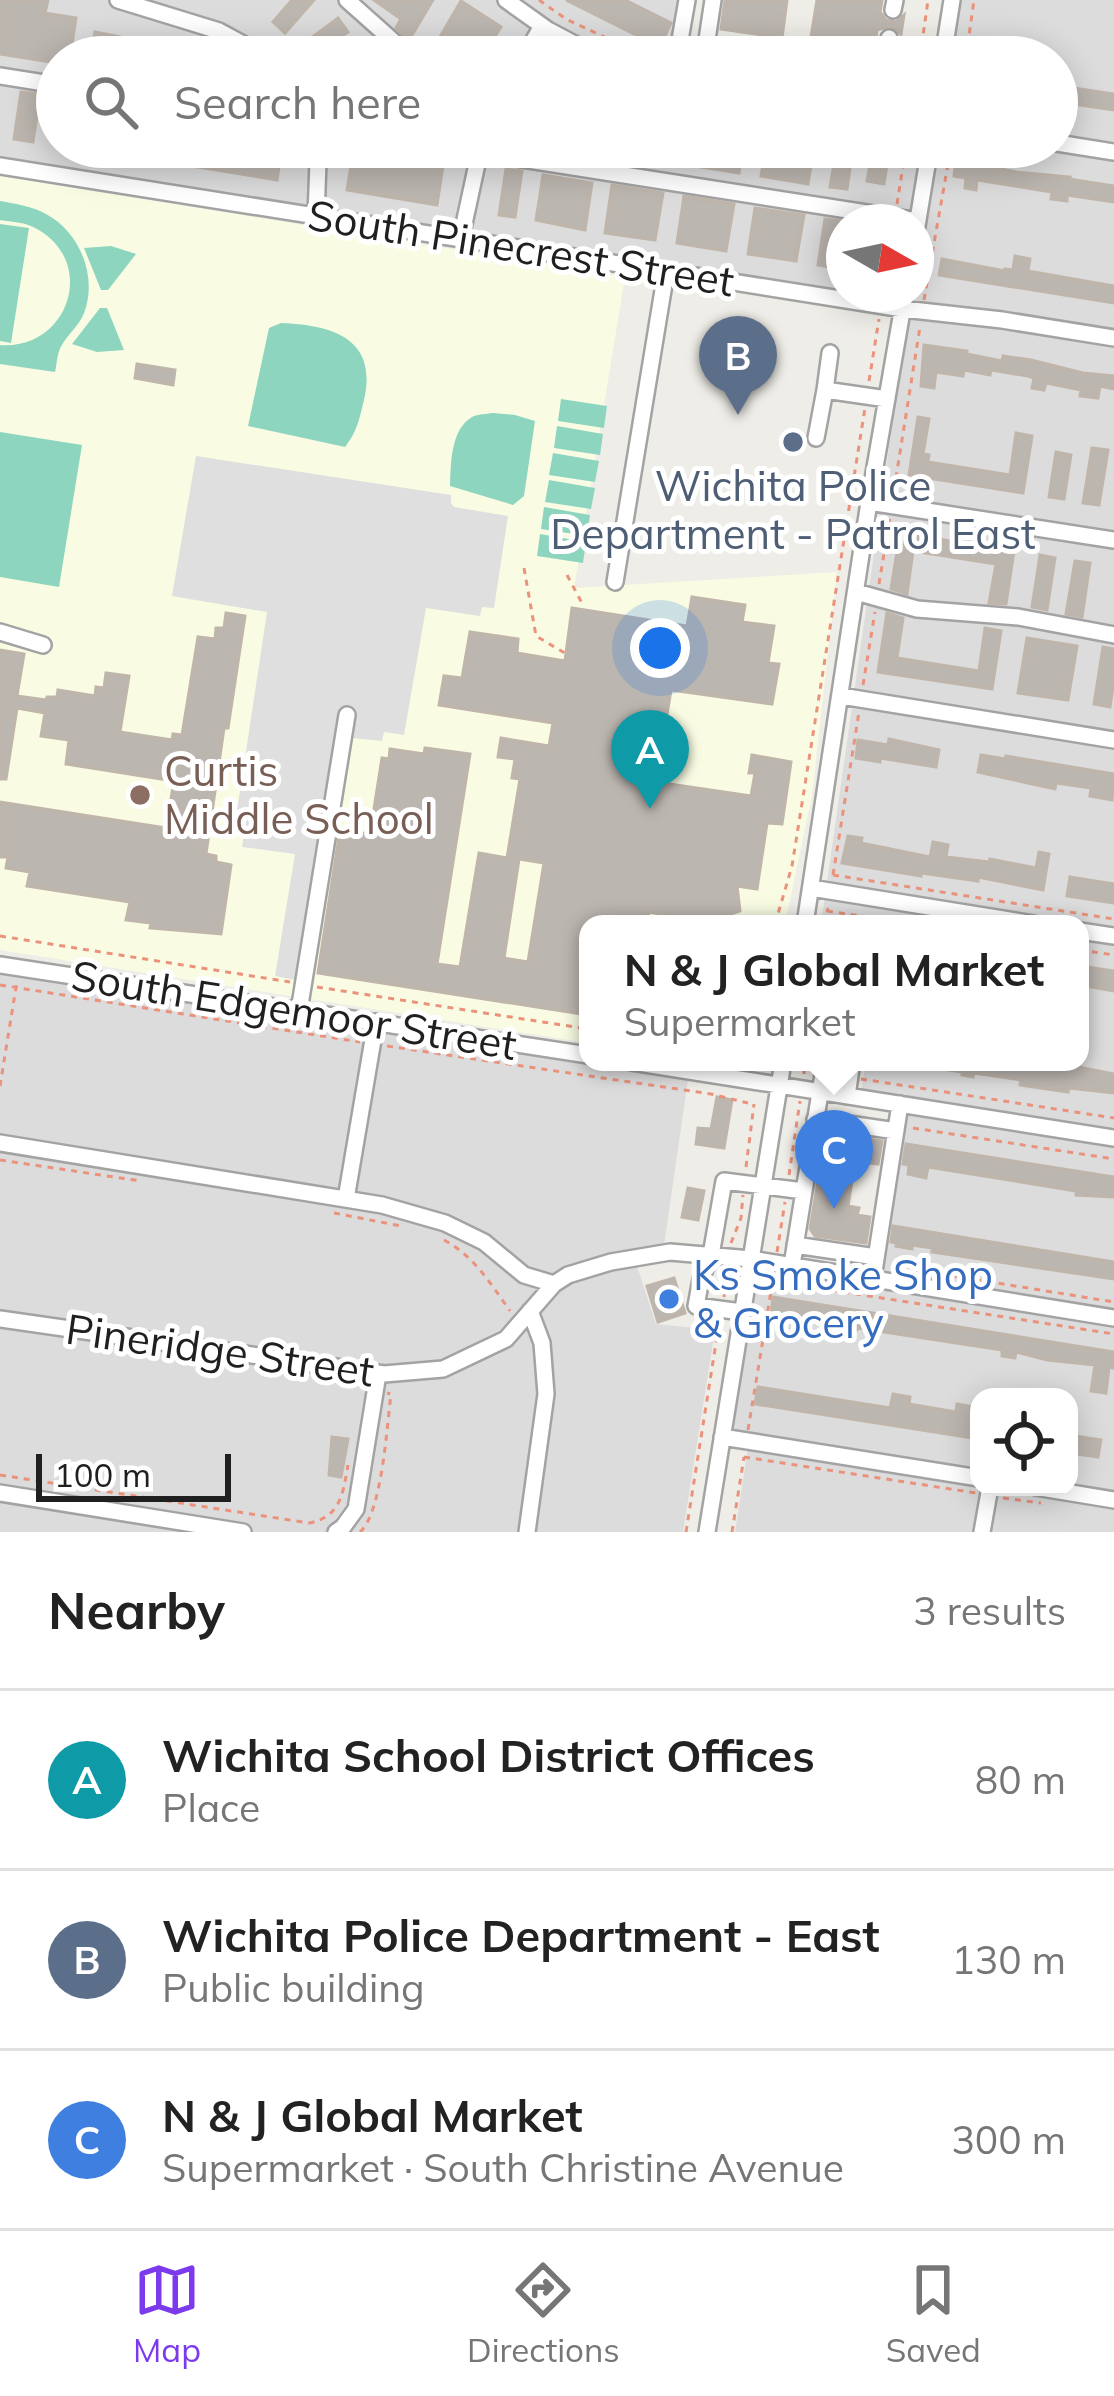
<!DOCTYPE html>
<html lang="en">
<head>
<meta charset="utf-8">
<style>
	body { margin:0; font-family:Mulish,sans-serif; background:#f2f2f2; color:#222 }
	.controls { position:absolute; right:36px; bottom:36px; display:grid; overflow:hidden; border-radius:24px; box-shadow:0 6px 30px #0003 }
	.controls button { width:108px; height:108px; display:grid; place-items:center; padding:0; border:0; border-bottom:3px solid #e0e0e0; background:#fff; color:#222; font:60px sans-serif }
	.compass { position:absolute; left:826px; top:204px; width:108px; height:108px; border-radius:50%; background:#fff; box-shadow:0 6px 30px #0003; rotate:99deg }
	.scale { position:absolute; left:36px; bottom:30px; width:195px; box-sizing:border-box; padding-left:12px; border:6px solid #1f1f1f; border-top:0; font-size:33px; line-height:42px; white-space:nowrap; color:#1f1f1f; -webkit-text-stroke:9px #fff; paint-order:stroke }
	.you { position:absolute; left:660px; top:648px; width:42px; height:42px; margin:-30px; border:9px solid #fff; border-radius:50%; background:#1a73e8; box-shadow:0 0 0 18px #1a73e833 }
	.badge { display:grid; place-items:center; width:78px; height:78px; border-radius:50%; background:#7c3aed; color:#fff; font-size:39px; font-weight:700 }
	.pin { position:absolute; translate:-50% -99px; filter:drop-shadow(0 3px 6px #0008) }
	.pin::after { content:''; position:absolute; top:63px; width:42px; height:36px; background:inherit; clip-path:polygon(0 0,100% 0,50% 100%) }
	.popup { position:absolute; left:579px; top:915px; width:510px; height:156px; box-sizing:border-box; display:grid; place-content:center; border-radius:24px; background:#fff; filter:drop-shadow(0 3px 9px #0005); font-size:39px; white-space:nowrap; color:#767676 }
	.popup b { font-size:45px; color:#222 }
	.popup::after { content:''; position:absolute; left:50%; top:100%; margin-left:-24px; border:24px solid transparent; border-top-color:#fff }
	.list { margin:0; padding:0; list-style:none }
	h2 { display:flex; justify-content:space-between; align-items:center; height:156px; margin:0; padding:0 48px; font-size:51px }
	h2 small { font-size:39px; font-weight:400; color:#767676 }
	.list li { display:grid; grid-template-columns:78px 1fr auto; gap:36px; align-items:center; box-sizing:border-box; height:180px; padding:0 48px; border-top:3px solid #e0e0e0 }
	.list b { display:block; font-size:45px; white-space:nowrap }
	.list p { margin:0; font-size:39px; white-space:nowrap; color:#767676 }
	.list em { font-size:39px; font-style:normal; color:#767676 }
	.icon { flex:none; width:66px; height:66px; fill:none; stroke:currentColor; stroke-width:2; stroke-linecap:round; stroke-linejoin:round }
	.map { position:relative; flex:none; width:1114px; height:1532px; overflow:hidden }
	.search { position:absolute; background:#fff; box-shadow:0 6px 30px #0003; left:36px; right:36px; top:36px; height:132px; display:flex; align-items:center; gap:30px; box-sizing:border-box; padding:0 42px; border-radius:66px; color:#767676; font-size:45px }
	.sheet { height:696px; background:#fff }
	nav { display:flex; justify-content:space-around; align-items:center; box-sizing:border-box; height:168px; border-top:3px solid #e0e0e0; background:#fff; font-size:33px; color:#767676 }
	nav a { display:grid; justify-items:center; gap:6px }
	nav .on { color:#7c3aed }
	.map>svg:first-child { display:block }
	.residential { fill:#dddcdc }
	.education { fill:#f9fce3 }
	.pitch { fill:#8ed5c0 }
	.parking { fill:#dfdfdf }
	.building { fill:#bcb6b0; stroke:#bfb5ab; stroke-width:3; fill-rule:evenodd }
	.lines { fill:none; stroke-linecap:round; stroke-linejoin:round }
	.minor-casing { stroke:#a3a3a3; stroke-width:20 }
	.path { stroke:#ea927c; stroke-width:3; stroke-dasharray:6 6; stroke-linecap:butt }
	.minor { stroke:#fff; stroke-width:15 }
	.service-dot { fill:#5c6f8a; stroke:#fff; stroke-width:4.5 }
	.education-dot { fill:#8d6e63; stroke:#fff; stroke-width:4.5 }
	.shop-dot { fill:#3f7fe0; stroke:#fff; stroke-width:4.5 }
	.labels { text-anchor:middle; stroke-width:10; stroke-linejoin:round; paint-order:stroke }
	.street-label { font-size:42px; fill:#1f1f1f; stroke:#fff }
	.service-label { font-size:42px; fill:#4e5e75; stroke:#fff }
	.education-label { font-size:42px; fill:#785e54; stroke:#fff; text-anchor:start }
	.shop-label { font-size:42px; fill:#366cbe; stroke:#fff; text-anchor:start }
</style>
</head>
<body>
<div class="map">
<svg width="1114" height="1532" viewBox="0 0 1114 1532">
	<rect width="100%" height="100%" fill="#efede7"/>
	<path class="residential" d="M0,0h692l-8,57h-627v90h872l-13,75h-72v72h61l-2,15 -903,-141z
		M953,0h161v1498l-45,-11v-90h-90v80l-257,-40 32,-168 121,19 25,-183 -40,-7 6,-36h214v-138h-259l90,-630h5v-37l16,-110h125v-90h-113z
		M0,975l688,105 -26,179 -25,7 19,58 59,6 -32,202h-683z
		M748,1447l231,36v4h25l110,17v28h-379z"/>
	<path class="education" d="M0,176l625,101 -51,311 263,-16 -25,223 -27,129h-197v119l-588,-93z"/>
	<path class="pitch" d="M0,201c16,3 32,5 46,13 34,18 52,63 38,99 -5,13 -16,21 -22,32 -5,7 -5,19 -7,27l-55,-8v-19c68,5 98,-82 37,-116 -11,-7 -25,-7 -37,-9z
		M0,224l29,4 -18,115 -11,-2z
		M111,246l25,8 -28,36h-7l-17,-42z
		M100,308h7l17,42 -27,2 -25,-8z
		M281,323c54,2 99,17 82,81 -4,17 -7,29 -18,43l-97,-21 21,-98z
		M561,399l46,7 -3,22 -46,-7z
		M493,413l22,2 20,6 -11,75 -11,9 -63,-19c1,-21 0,-56 22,-69 6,-3 14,-3 21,-4z
		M557,426l46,8 -3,21 -46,-7z
		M0,432l82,13 -23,142 -59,-10z
		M553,453l46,8 -4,21 -46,-7z
		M549,480l46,8 -4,21 -46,-7z
		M544,507l46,8 -3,21 -46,-7z
		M540,534l46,8 -3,21 -46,-7z"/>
	<path class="parking" d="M196,456l255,39v8l3,4 54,9 -14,92 -12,-1 -2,9 -54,-8 -22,127 -20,-3 -2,9 -30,-3 -42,245 -35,-7 20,-122 -53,-7 5,-34 -10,-2 30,-199 -95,-16z"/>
	<path class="building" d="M0,0h48l-3,13 31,5 -6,39h-13v6l-57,-9z
		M292,0h22l-29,33 -12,-11z
		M374,0h59l-24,40 -13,-12 5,-9z
		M566,0h59l46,23 -1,2 -10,22z
		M725,0h62l-5,38 -61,-9z
		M817,0h65l-2,12 6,8 10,2 8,-7 -3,19 -11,-8 -13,4 -3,23 -64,-10z
		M461,1l40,26 -19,30h-21l-24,-15z
		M338,18l10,14 -35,25h-6l-8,-10z
		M95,32l40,8 -3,17h-41z
		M158,43l52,8 -1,6h-53z
		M1060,86l54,8v16l-55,-8z
		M21,92l19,2 -7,48 -19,-3z
		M106,147h63l-3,16 -61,-10z
		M195,147h87l-5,33 -85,-14z
		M354,147h29l61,12 -7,46 -90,-15z
		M615,147h55l-3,15 -53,-9z
		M692,147h51l-4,26 -50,-8z
		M766,147h48l-6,37 -47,-8z
		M837,147h16l-6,42 -17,-2z
		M873,149l16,3 -5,32 -17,-3z
		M956,160l60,12 54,5 -1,2 45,7v16l-47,-7v6l-16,-2 1,-7 -75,-12 -1,10 -11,-2 1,-10 -12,-2z
		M506,169l16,2 -7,46 -16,-2z
		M543,175l49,8 -7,47 -49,-10z
		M612,185l51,8 -8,47 -50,-7z
		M684,196l50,8 -8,47 -49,-8z
		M755,208l49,7 -8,46 -48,-7z
		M825,219l17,2 -7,47 -17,-3z
		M1015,256l15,3 -2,12 86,15v17l-175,-28 3,-16 63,12v-2l8,1z
		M924,345l43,6v3l35,7 1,-5 28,4 52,13 31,3v13l-14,-3 -2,12 -18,-2 1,-6 -35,-7 -2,7 -12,-2 2,-10 -6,-2 -37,-6 -1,5 -26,-5 -1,6 -27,-4 -2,16 -13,-2z
		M137,364l38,6 -2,15 -38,-7z
		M918,417l11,2 -6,35 6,1 -1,7 82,13 6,-42 16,3 -9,57 -114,-18z
		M1092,448l16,2 -9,55 -16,-2z
		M1056,452l15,3 -7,44 -15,-2z
		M900,533l114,18 -8,53 -17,-1 7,-39 -83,-13 -6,43 -16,-5z
		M1040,555l15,3 -8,52 -15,-3z
		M1075,561l15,2 -8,54 -16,-3z
		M692,597l53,8 -3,17 32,4 -6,37 11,1 -7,40 -101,-14 -15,92 95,14 4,-23h-6l3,-18 39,7 -9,62 -15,-1 -10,66 -20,-3 3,25 -25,8v4l-66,-11 -2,12h-59v91l-270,-42 22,-143 30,4 12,-76 7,1 1,-10 34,5 1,-6 45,6 -33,210 23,3 19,-114 28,5 13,-79 -8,-1 3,-19 -17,-2 3,-19 48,8 4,-23 -114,-18 5,-29 18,2 8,-46 48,7 -1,14 48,8 7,-53 115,18zM519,859l25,4 -16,99 -24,-4z
		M226,613l19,3 -17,112h-4l-18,126 10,2v6l15,3 -10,69 -71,-6 1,-5 -25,-3 4,-18 -103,-16 3,-14 -24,-4 2,-11h-8v-55l166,26 8,-47 -108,-17 3,-24 -28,-4 4,-23 -28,-5 -11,71h-6v-129l24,4 -7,42 29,4 1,-3h10l1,-7 37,6 1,-9 8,1 2,-15 23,3 -9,56 52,8 1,-6 9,1 16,-98 17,2 1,-11h8z
		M887,613l16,5 -6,40 82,13 6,-43 16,3 -9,58 -114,-17z
		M1027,638l50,8 -9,54 -50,-7z
		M1103,647l11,2v31l-4,27 -16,-3z
		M889,739l50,11 -3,17 -56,-9v4l-24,-4 2,-18 30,5z
		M981,755l25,4v-3l108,18 -2,26 -22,-4 1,-8 -35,-5 -1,6 -77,-17z
		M848,836l14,2 -1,5 69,14 3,-15 15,3 -2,12 44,5v-3l46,9 3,-16 10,2 -6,36 -65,-13v4l-57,-8v3l-79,-13z
		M1070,877l44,7v19l-47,-7z
		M1080,966l34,5v20l-34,-6z
		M935,1062h128l10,4 41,8v19l-45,-5 -1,4 -48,-7 1,-5 -47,-7 -1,4 -11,-2v-3l-27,-4z
		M717,1097l15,3 -8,48 -28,-4 2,-16 13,1z
		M826,1133l56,8 -4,23 -23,-3 -7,45 11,2 -2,7 13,2 -4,26 -51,-7 -5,-7z
		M906,1144l208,33v20l-38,-2v-4l-148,-24 -2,11 -18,-4 1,-9 -6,-1z
		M688,1188l16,3 -6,29 -16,-3z
		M893,1226l221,36v17l-182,-27v-4l-20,-3v4l-16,-3 1,-3 -6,-1z
		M674,1278l11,35 -27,9 -11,-36z
		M773,1297l341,55 -1,16 -4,-1 -3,26 -15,-2 4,-26 -48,-5 -31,-8 -1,6 -13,-2v-6l-144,-22 -1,2 -25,-3 1,-4 -62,-9z
		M758,1387l132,21 3,-14 17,3 -1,7 47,8 1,-8 22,4v31l-224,-35z
		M1069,1435l32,5 -3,17 -29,-4z
		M332,1437l16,2 -7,38 -12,-2z"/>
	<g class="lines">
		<defs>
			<path id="minor" d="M118,0l101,31 48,26
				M347,0l64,57
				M506,0l42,30 51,27
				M713,0l-8,53 26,4
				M893,10l2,-10
				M524,57l18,-31
				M677,57l10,-57
				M886,57l3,-19
				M943,57l9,-57
				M0,76l57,9
				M1057,143l57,9
				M313,147l5,15 -2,54
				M445,147l473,74
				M0,166l903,143 99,11 112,18
				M916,232l14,-85
				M461,238l19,-88
				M830,353l-5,37 62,9
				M816,438l9,-48
				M869,502l245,38
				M615,582l51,-310
				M856,592l61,17 101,8 96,18
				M0,632l43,13
				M841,696l273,44
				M811,888l223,36
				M805,924l64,-422 36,-208
				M1080,931l34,5
				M0,965l588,90
				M299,1011l48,-296
				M632,1062l482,76
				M847,1096l5,-34
				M815,1119l81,12
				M0,1143l382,62 63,18 39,19 40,33 30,9
				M346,1199l30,-177
				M795,1245l81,12
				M792,1265l33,-203
				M873,1278l27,-174
				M742,1312l-46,-6 5,-27 10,-24 13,-74 80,10
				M0,1319l384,55 59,-5 63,-30 48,-55 14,-9 43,-13 59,-10 81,7 363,59
				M722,1437l257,41
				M1035,1487l79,13
				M0,1493l243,39
				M336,1532l7,-5 13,-18 22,-135
				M527,1532l19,-138 -4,-51 -12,-32
				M707,1532l76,-470
				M982,1532l8,-45"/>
		</defs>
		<use href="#minor" class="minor-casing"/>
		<path class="path" d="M539,0l27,19 81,38
			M920,57l8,-57
			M966,57l8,-57
			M897,204l9,-57
			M924,300l27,-153
			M869,381l10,-62
			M894,490l26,-163
			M524,568l12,68 32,19
			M567,575l16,30
			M879,584l11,-67
			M863,685l12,-73
			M833,875l26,-163
			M833,875l281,44
			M827,911l87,13
			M775,924l17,-58 73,-458
			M825,924l3,-16
			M0,936l290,46
			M1080,950l34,5
			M0,985l360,57
			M317,987l271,42
			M387,1046l324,48 37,9
			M804,1074l1,-12
			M861,1079l253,39
			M0,1086l17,-105
			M913,1128l201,31
			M0,1160l141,21
			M746,1167l8,-63
			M789,1175l11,-74
			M334,1213l67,13
			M444,1240c30,16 47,44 66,71
			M731,1243l10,-25 2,-23
			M777,1252l8,-50
			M892,1266l222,36
			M772,1281l342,53
			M724,1297l4,-26
			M748,1430l25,-151
			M744,1457l232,36
			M0,1475l309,48c32,-6 34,-30 39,-58
			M1003,1498l38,5
			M360,1532c22,-19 27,-107 31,-138l-4,-1
			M686,1532l33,-208
			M732,1532l12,-75"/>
		<use href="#minor" class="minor"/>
	</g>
	<circle class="service-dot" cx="793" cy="442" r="12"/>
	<circle class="education-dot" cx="140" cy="795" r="12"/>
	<circle class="shop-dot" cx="669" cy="1299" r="12"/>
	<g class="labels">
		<g class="street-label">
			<text transform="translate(521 248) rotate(9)" y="15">South Pinecrest Street</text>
			<text transform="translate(294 1010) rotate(9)" y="15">South Edgemoor Street</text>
			<text transform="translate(220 1350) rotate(8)" y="15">Pineridge Street</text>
		</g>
		<g class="service-label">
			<text x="793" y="501">Wichita Police<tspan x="793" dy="48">Department - Patrol East</tspan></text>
		</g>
		<g class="education-label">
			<text x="164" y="786">Curtis<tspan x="164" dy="48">Middle School</tspan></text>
		</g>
		<g class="shop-label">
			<text x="693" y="1290">Ks Smoke Shop<tspan x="693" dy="48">&amp; Grocery</tspan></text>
		</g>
	</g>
</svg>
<div class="controls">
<button><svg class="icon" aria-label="locate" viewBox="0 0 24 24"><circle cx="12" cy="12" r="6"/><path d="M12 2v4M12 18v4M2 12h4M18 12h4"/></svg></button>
</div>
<svg class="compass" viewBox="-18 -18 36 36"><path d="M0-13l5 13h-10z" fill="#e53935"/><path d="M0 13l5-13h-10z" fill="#767676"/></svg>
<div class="scale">100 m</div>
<div class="you"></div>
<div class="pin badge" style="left:650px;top:809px;background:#0f9aa8">A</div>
<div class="pin badge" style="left:738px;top:415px;background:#5c6f8a">B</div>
<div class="pin badge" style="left:834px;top:1209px;background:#3f7fe0">C</div>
<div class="popup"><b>N &amp; J Global Market</b>Supermarket</div>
<div class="search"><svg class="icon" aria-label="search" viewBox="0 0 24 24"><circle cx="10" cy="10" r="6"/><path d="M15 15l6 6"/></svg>Search here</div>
</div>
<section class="sheet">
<h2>Nearby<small>3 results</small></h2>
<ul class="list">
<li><span class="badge" style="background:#0f9aa8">A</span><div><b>Wichita School District Offices</b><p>Place</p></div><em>80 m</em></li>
<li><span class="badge" style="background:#5c6f8a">B</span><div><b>Wichita Police Department - East</b><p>Public building</p></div><em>130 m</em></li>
<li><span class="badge" style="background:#3f7fe0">C</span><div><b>N &amp; J Global Market</b><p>Supermarket · South Christine Avenue</p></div><em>300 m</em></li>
</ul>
</section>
<nav>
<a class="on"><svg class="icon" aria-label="map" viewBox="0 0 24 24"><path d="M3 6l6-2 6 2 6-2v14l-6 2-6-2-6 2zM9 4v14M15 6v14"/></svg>Map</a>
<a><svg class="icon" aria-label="directions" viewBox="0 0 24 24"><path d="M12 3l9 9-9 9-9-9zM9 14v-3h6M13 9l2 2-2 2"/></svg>Directions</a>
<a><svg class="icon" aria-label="saved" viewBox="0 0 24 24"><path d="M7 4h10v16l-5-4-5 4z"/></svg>Saved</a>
</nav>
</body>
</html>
